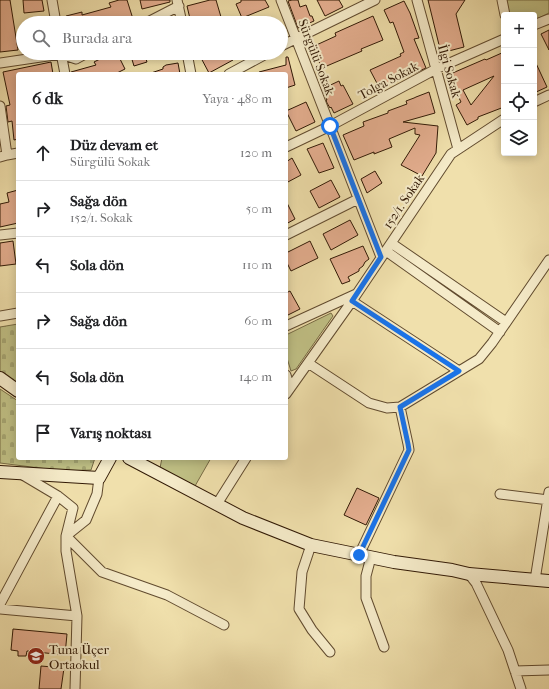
<!DOCTYPE html>
<html lang="tr">
<head>
<meta charset="utf-8">
<style>
	body { margin:0; font-family:"IM FELL French Canon",serif; background:#f2f2f2; color:#202124 }
	.controls { position:absolute; right:12px; top:12px; display:grid; overflow:hidden; border-radius:4px; box-shadow:0 2px 10px #0003 }
	.controls button { width:36px; height:36px; display:grid; place-items:center; padding:0; border:0; border-bottom:1px solid #e0e0e0; background:#fff; color:#202124; font:20px sans-serif }
	.stop { position:absolute; width:12px; height:12px; margin:-9px; border:3px solid #1a73e8; border-radius:50%; background:#fff }
	.stop.end { background:#1a73e8; border-color:#fff; box-shadow:0 1px 4px #0008 }
	.list { margin:0; padding:0; list-style:none }
	h2 { display:flex; justify-content:space-between; align-items:center; height:52px; margin:0; padding:0 16px; font-size:17px }
	h2 small { font-size:13px; font-weight:400; color:#757577 }
	.list li { display:grid; grid-template-columns:26px 1fr auto; gap:12px; align-items:center; box-sizing:border-box; height:56px; padding:0 16px; border-top:1px solid #e0e0e0 }
	.list b { display:block; font-size:15px; white-space:nowrap }
	.list p { margin:0; font-size:13px; white-space:nowrap; color:#757577 }
	.list em { font-size:13px; font-style:normal; color:#757577 }
	.icon { flex:none; width:22px; height:22px; fill:none; stroke:currentColor; stroke-width:2; stroke-linecap:round; stroke-linejoin:round }
	.map { position:relative; flex:none; width:549px; height:689px; overflow:hidden }
	.search { position:absolute; background:#fff; box-shadow:0 2px 10px #0003; left:16px; top:16px; width:272px; height:44px; display:flex; align-items:center; gap:10px; box-sizing:border-box; padding:0 14px; border-radius:22px; color:#757577; font-size:15px }
	.panel { position:absolute; background:#fff; box-shadow:0 2px 10px #0003; left:16px; top:72px; width:272px; height:388px; border-radius:4px }
	.map>svg:first-child { display:block }
	.cemetery { fill:url(#cemetery-stones); stroke:#786c45 }
	.green { fill:#c0c085; stroke:#786c45 }
	.building { fill:#e4ae8f; stroke:#311905; fill-rule:evenodd }
	.lines { fill:none; stroke-linecap:round; stroke-linejoin:round }
	.street-casing { stroke:#614b2f; stroke-width:11 }
	.secondary-casing { stroke:#311905; stroke-width:14 }
	.street { stroke:#f5ebc9; stroke-width:9 }
	.secondary { stroke:#f5ebc9; stroke-width:12 }
	.route { stroke:#1a73e8; stroke-width:5 }
	.labels { text-anchor:middle; stroke-width:4; stroke-linejoin:round; paint-order:stroke }
	.street-label { font-size:13px; fill:#311905; stroke:#f5ebc9 }
	.poi-label { font-size:13px; fill:#311905; stroke:#f5ebc9; text-anchor:start }
</style>
</head>
<body>
<div class="map">
<svg width="549" height="689" viewBox="0 0 549 689">
	<defs>
		<pattern id="cemetery-stones" width="16" height="16" patternUnits="userSpaceOnUse"><rect width="16" height="16" fill="#c0c085"/><path d="M2 7V4a2 2 0 0 1 4 0v3zM10 15v-3a2 2 0 0 1 4 0v3z" fill="#a5a471"/></pattern>
	</defs>
	<rect width="100%" height="100%" fill="#f0e0ac"/>
	<filter id="stains"><feTurbulence type="fractalNoise" baseFrequency=".005" numOctaves="4"/><feColorMatrix values="0 0 0 0 .2 0 0 0 0 .09 0 0 0 0 .02 0 0 0 .5 -.17"/></filter>
	<radialGradient id="worn" r=".72"><stop offset=".6" stop-color="#630" stop-opacity="0"/><stop offset="1" stop-color="#630" stop-opacity=".3"/></radialGradient>
	<path class="cemetery" d="M18,324v59l-18,-11v-45z
		M0,389l18,12v57h77l-4,12 -28,1 -63,-8z"/>
	<path class="green" d="M505,0h44v13l-15,7v-5h-25z
		M331,313l2,3 -37,53 -5,2 -5,-16v-20z
		M162,458h49l-16,28 -35,-18z"/>
	<path class="building" d="M0,0h10l8,50 -18,2z
		M23,0h19l2,11 -20,2z
		M119,0h8l6,19 -13,4h-53l-1,-7 16,-4v3l29,-8 -2,-4z
		M140,0h30v2l-28,7z
		M210,0h6l5,17 -26,6h-4l-4,-17z
		M241,0h24l4,7 -27,11 -6,-14 5,-2z
		M292,0h6l2,7 6,-2 4,11h2l2,5 -16,7 -10,-27z
		M317,0h22l4,7 -18,9z
		M428,0h37l-9,14 8,33 -23,6z
		M404,1l6,12 9,25 -5,1 12,29 -46,21 -10,-19 31,-14 -1,-2 4,-2 -11,-30 -3,1 -6,-13z
		M373,16l10,24 -22,9 1,2 -40,17 -10,-21 24,-11 -1,-3z
		M549,30v20l-8,-16z
		M504,52v55l-26,10v2l-11,6 -11,-20 5,-3 -13,-27 37,-16 1,1zM494,76l-23,29 -8,-15z
		M112,53h5l8,16 -10,5h-44v-2l25,-7 -2,-3z
		M130,53h14l3,9 -13,4z
		M206,53h24l3,7 -24,13 -9,-17z
		M286,57h2l7,28 -9,3v-14h-27v-2l27,-7z
		M534,59l13,28 -13,6z
		M51,62l2,12h-35v65l-4,1 -2,-19 -4,1 -2,-16 4,-1 -7,-33z
		M178,63l2,11h-29v-1l12,-4v-2l3,-2z
		M339,81l2,5 2,-1 10,19 -19,9 -3,-6 -1,1 -3,-5 -1,-3h1l-5,-11z
		M429,92l6,21 -32,9 35,4 -2,27 -14,23 -21,-11 19,-30 -5,-1v-6l-26,11 3,8 -18,7v-2l-20,8 -11,-25 21,-9 -1,-4 25,-9v-2l19,-7 -1,-3 8,-3 2,-1z
		M306,102l9,20 -19,9 -10,-20z
		M323,143l11,25 -15,5 -12,-24z
		M292,158l9,17 -15,8v-21z
		M375,171l7,12 -15,10 -6,-14z
		M331,180l9,17 -21,11 -9,-17z
		M18,190v33l-18,4v-23l9,-2 -2,-9z
		M286,201l9,18 -9,5z
		M350,220l8,15 -27,15 -8,-16z
		M13,241l3,23 -16,2v-23z
		M310,241l8,17 -27,13 -5,-10v-8z
		M363,246l6,13 -4,3 -2,4 -4,3v2l-11,6 2,4 -8,3 -12,-25z
		M290,291l10,18 -14,7v-23z
		M357,488l22,10 -13,27 -22,-10z
		M13,629l54,5 -2,21 -38,-4 -1,5h-8v-5l-7,-1z
		M41,666l23,2 -3,21h-22z"/>
	<g class="lines">
		<defs>
			<path id="street" d="M52,0l4,23
				M177,0l5,23
				M281,0l100,257
				M417,0l41,149
				M502,0l3,15
				M146,23l33,-17
				M534,25l15,-6
				M281,46l94,-46
				M61,53l4,21
				M187,53l4,21
				M0,63l61,-9 15,5 11,-6
				M229,74l39,-21
				M534,102l15,-7
				M0,106l7,49
				M286,147l44,-21 106,-57 68,-30
				M0,157l7,-2 11,-2
				M0,235l18,-2
				M286,235l72,-36
				M391,243l115,79
				M386,251l114,81
				M352,301l107,70
				M0,316l18,-3
				M286,326l70,-32
				M308,363l61,40 18,5 13,-1 79,-48 13,-16 57,-83
				M286,375l4,13 -2,2
				M286,394l66,-93 99,-147 53,-35
				M21,474l37,22 15,12 -7,28v15l11,65 -2,73
				M99,478l-2,16 -11,26 -20,16 36,36 65,23 57,30
				M500,494l49,6
				M217,504l29,-46
				M311,545l-9,27 -3,37 13,21 18,22
				M359,555l50,-105 -1,-6 -8,-37
				M371,557l-5,19v22l18,49
				M469,574l7,9 32,67 13,39
				M535,580l14,-88
				M0,604l58,-108
				M0,609l77,7
				M515,671l34,-1"/>
			<path id="secondary" d="M0,378l18,13
				M129,458l114,60 68,27 83,17 58,8 17,4 80,7
				M0,472l99,6 11,-20"/>
		</defs>
		<use href="#street" class="street-casing"/>
		<use href="#secondary" class="secondary-casing"/>
		<use href="#street" class="street"/>
		<use href="#secondary" class="secondary"/>
	</g>
	<g class="lines">
		<path class="route" d="M330,126l51,131 -29,44 107,70 -59,36 8,37 1,6 -50,105"/>
	</g>
	<defs>
		<symbol id="school-disc" viewBox="-11 -11 22 22"><circle r="9.5" fill="#8f2418" stroke="#f5ebc9"/><path d="M0-5L7-2L0 1L-7-2ZM-4 1L0 2.5L4 1V4Q0 6-4 4Z" fill="#fff"/></symbol>
	</defs>
	<g fill-rule="evenodd">
		<use href="#school-disc" x="26" y="646" width="20" height="20"/>
	</g>
	<g class="labels">
		<g class="street-label">
			<text transform="translate(317 57) rotate(69)" y="5">Sürgülü Sokak</text>
			<text transform="translate(450 71) rotate(74)" y="5">İlgi Sokak</text>
			<text transform="translate(388 80) rotate(-28)" y="5">Tolga Sokak</text>
			<text transform="translate(403 201) rotate(-56)" y="5">152/1. Sokak</text>
		</g>
		<g class="poi-label">
			<text x="49" y="654">Tuna Üçer<tspan x="49" dy="15">Ortaokul</tspan></text>
		</g>
	</g>
	<rect width="100%" height="100%" filter="url(#stains)"/>
	<rect width="100%" height="100%" fill="url(#worn)"/>
</svg>
<div class="controls">
<button>+</button>
<button>−</button>
<button><svg class="icon" aria-label="locate" viewBox="0 0 24 24"><circle cx="12" cy="12" r="6"/><path d="M12 2v4M12 18v4M2 12h4M18 12h4"/></svg></button>
<button><svg class="icon" aria-label="layers" viewBox="0 0 24 24"><path d="M12 4l9 5-9 5-9-5zM3 14l9 5 9-5"/></svg></button>
</div>
<div class="stop" style="left:330px;top:126px"></div>
<div class="stop end" style="left:359px;top:555px"></div>
<div class="search"><svg class="icon" aria-label="search" viewBox="0 0 24 24"><circle cx="10" cy="10" r="6"/><path d="M15 15l6 6"/></svg>Burada ara</div>
<section class="panel">
<h2>6 dk<small>Yaya · 480 m</small></h2>
<ul class="list">
<li><svg class="icon" aria-label="ahead" viewBox="0 0 24 24"><path d="M12 20V5M6 11l6-6 6 6"/></svg><div><b>Düz devam et</b><p>Sürgülü Sokak</p></div><em>120 m</em></li>
<li><svg class="icon" aria-label="right" viewBox="0 0 24 24"><path d="M7 20v-9h11M14 6l5 5-5 5"/></svg><div><b>Sağa dön</b><p>152/1. Sokak</p></div><em>50 m</em></li>
<li><svg class="icon" aria-label="left" viewBox="0 0 24 24"><path d="M17 20v-9H6M10 6l-5 5 5 5"/></svg><div><b>Sola dön</b></div><em>110 m</em></li>
<li><svg class="icon" aria-label="right" viewBox="0 0 24 24"><path d="M7 20v-9h11M14 6l5 5-5 5"/></svg><div><b>Sağa dön</b></div><em>60 m</em></li>
<li><svg class="icon" aria-label="left" viewBox="0 0 24 24"><path d="M17 20v-9H6M10 6l-5 5 5 5"/></svg><div><b>Sola dön</b></div><em>140 m</em></li>
<li><svg class="icon" aria-label="arrive" viewBox="0 0 24 24"><path d="M6 21V4h12l-3 4 3 4H6"/></svg><div><b>Varış noktası</b></div></li>
</ul>
</section>
</div>
</body>
</html>
